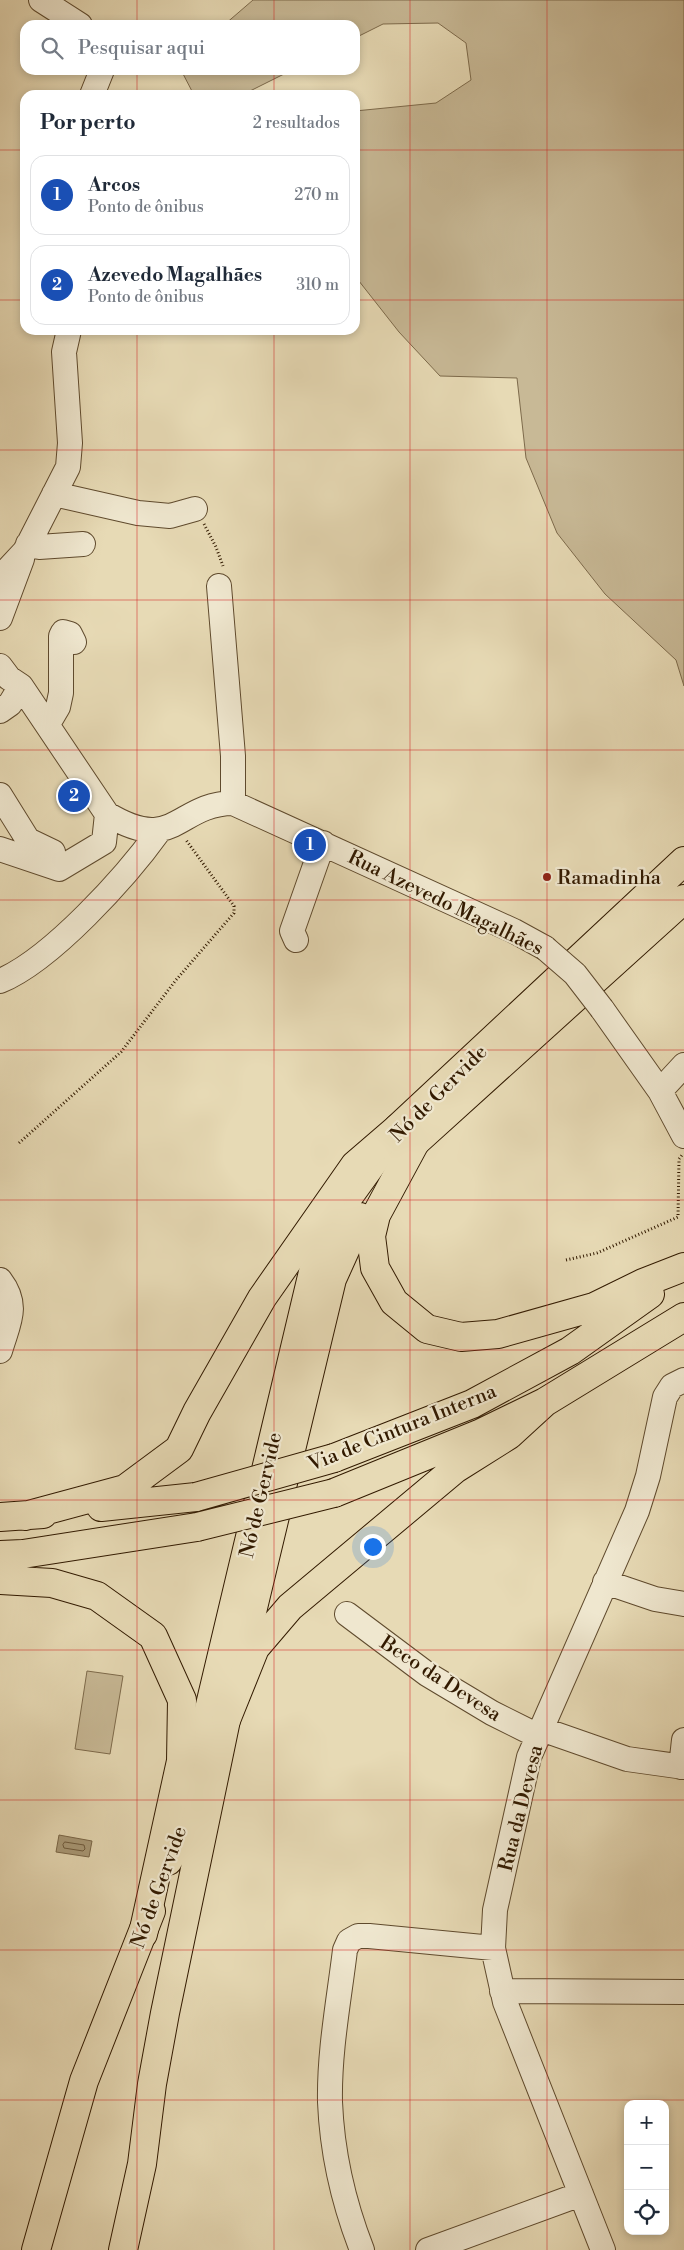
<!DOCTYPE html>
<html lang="pt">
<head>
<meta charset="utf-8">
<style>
	body { margin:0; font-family:"Libre Bodoni",serif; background:#f2f2f3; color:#1f2937 }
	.controls { position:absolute; right:15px; bottom:15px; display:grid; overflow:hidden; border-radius:10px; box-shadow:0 2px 8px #0003 }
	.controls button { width:45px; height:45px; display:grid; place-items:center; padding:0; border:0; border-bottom:1px solid #e0e1e3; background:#fff; color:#1f2937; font:25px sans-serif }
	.you { position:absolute; left:372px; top:1546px; width:18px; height:18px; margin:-12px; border:4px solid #fff; border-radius:50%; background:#1a73e8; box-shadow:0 0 0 8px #1a73e833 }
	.badge { display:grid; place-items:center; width:32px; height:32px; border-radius:50%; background:#ea580c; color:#fff; font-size:16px; font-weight:700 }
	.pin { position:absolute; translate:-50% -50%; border:2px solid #fff; box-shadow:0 1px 5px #0006 }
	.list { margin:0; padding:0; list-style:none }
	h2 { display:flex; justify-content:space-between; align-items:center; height:65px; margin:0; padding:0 20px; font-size:21px }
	h2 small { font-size:16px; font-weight:400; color:#747a83 }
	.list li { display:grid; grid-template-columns:32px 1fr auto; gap:15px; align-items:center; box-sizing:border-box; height:80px; margin:0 10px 10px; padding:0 10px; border:1px solid #e0e1e3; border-radius:15px }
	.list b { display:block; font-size:19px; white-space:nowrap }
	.list p { margin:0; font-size:16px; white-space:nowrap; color:#747a83 }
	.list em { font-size:16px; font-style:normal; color:#747a83 }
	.icon { flex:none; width:28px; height:28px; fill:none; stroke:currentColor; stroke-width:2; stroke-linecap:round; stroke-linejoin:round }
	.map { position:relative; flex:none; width:684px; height:2250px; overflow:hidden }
	.search { position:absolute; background:#fff; box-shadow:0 2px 8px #0003; left:20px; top:20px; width:340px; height:55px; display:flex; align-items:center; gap:12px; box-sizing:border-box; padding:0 18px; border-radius:15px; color:#747a83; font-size:19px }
	.panel { position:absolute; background:#fff; box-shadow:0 2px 8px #0003; left:20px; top:90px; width:340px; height:245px; border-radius:15px }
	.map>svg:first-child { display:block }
	.green { fill:#c8b996; stroke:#7d6a4b }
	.water { fill:#a99977; stroke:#796647 }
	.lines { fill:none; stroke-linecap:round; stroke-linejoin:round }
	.shore { stroke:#6e5a3c; stroke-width:1 }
	.minor-casing { stroke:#5f4a2d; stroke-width:26 }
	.major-casing { stroke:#321a00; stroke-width:30 }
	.highway-casing { stroke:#321a00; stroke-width:30 }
	.path { stroke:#321a00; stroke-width:3; stroke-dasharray:1 2.5; stroke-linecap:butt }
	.minor { stroke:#efe7cf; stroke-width:24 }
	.major { stroke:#e7dab5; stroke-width:28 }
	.highway { stroke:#e7dab5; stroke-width:28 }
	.minor-bridge-casing { stroke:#5f4a2d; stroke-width:26; stroke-linecap:butt }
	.highway-bridge-casing { stroke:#321a00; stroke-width:30; stroke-linecap:butt }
	.minor-bridge { stroke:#efe7cf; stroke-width:24 }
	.highway-bridge { stroke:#e7dab5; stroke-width:28 }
	.grid { fill:none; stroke:#d62828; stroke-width:1; stroke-opacity:0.55 }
	.poi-dot { fill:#8f2418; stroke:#efe7cf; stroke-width:2 }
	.labels { text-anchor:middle; stroke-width:4.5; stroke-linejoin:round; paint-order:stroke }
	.poi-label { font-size:20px; fill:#321a00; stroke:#efe7cf; text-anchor:start }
	.street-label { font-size:20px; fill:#321a00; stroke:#efe7cf }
</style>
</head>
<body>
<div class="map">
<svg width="684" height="2250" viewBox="0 0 684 2250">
	<rect width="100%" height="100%" fill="#e7dab5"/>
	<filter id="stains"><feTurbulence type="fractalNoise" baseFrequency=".004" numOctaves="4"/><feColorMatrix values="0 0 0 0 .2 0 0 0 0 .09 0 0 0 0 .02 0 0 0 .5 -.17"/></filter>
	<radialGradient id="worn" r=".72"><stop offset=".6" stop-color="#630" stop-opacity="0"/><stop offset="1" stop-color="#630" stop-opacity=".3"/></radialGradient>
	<path class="green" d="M253,0h431v686l-8,-26 -71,-66 -48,-61 -31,-75 -9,-80 -77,-2 -41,-44 -44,-56v-165l81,-8 35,-23 -5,-37 -28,-20 -55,1 -28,14v-13h-131z
		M181,70h111l-46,23 -52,2z
		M87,1671l36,5 -13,78 -35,-5z"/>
	<path class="water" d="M59,1835l33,6 -3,16 -33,-5z"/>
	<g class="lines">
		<path class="shore" d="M65,1842l19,3 1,4 -2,2 -19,-3 -1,-3z"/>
		<defs>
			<path id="minor" d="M41,0l39,25
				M92,95l10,-25
				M54,494l84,19 32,3 25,-7
				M28,544l11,3 44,-3
				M0,578l25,-27 43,-84 2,-24 -6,-91 5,-22
				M219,586l14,170v47
				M0,618l22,-59
				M0,666l9,12 12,8 86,128c68,41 69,-10 126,-11l281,128 31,17
				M0,711l10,-7 11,-18
				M48,724l10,-17 3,-14v-57l2,-4 7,2 4,8
				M0,795l28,45 25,12
				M0,849l59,20 45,-27 3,-28
				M296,940l-4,-9 31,-88
				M0,981c51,-21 126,-104 159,-150
				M602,1009l58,82 24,45
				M660,1091l24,-26
				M0,1280c20,26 8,43 0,71
				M605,1582l50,17 29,5
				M347,1614l80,60 65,39 46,23
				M541,1729l86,30 57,8
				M681,1767l3,-27
				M502,1991l182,1
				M362,2250c-18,-46 -30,-99 -32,-148 -1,-51 9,-102 15,-152l4,-9 9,-5h11l124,12
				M428,2250l153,-56
				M603,2250l-98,-248 -12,-54 2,-38 34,-153 108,-246 11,-35 17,-79 7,-11 12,-6"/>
			<path id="major" d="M400,1156l284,-257
				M168,1861l14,-38 131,-551 36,-76 49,-68 286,-267
				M36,2250l48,-169 67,-170
				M123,2250l19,-86 10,-80 13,-71 61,-293 106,-441 28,-62"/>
			<path id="highway" d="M417,1139l-41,76 -5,21 4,32 19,34 33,27 34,8 37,-3 96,-27 49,-24 41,-16
				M334,1458l138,-54 98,-53 80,-57
				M334,1493l145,-59 66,-32 139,-85
				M101,1507l95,-10
				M25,1516l100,-27 54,-40 18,-37 65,-114 93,-133 43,-37
				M0,1517l43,-3
				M0,1555l23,-1 174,-27
				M0,1580l52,3 45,13 56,40 29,64 -1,61 -38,173
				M226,1720l29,-72 35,-41 165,-138 54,-34 36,-33"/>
		</defs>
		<use href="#minor" class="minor-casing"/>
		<use href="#major" class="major-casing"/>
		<use href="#highway" class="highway-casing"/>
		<path class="path" d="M204,524l12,23 7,19
			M19,1143l102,-91 55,-72 58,-67v-7l-48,-66
			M566,1260l31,-7 81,-36 1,-58 3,-4"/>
		<use href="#minor" class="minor"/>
		<use href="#major" class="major"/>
		<use href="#highway" class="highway"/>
		<defs>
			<path id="minor-bridge" d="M545,948l30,26 27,35"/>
			<path id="highway-bridge" d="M196,1497l138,-39
				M197,1527l137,-34"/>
		</defs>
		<use href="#minor-bridge" class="minor-bridge-casing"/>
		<use href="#highway-bridge" class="highway-bridge-casing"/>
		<use href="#minor-bridge" class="minor-bridge"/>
		<use href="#highway-bridge" class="highway-bridge"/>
	</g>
	<path class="grid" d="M137,0v25M274,0v25M410,0v2250M547,0v2250M137,70v25M274,70v25M0,150h25M355,150h329M0,300h25M355,300h329M137,330v1920M274,330v1920M0,450h684M0,600h684M0,750h684M0,900h684M0,1050h684M0,1200h684M0,1350h684M0,1500h684M0,1650h684M0,1800h684M0,1950h684M0,2100h684"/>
	<circle class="poi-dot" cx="547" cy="877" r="5"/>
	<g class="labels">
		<g class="poi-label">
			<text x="557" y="884">Ramadinha</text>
		</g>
		<g class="street-label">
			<text transform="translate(446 902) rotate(26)" y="7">Rua Azevedo Magalhães</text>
			<text transform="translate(438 1093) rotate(-45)" y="7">Nó de Gervide</text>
			<text transform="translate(402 1427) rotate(-22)" y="7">Via de Cintura Interna</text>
			<text transform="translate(260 1495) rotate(-77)" y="7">Nó de Gervide</text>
			<text transform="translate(441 1678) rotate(33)" y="7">Beco da Devesa</text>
			<text transform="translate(520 1808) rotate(-76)" y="7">Rua da Devesa</text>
			<text transform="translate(158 1887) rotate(-70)" y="7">Nó de Gervide</text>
		</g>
	</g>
	<rect width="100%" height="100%" filter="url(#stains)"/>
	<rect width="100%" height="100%" fill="url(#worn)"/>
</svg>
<div class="controls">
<button>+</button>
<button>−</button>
<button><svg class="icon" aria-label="locate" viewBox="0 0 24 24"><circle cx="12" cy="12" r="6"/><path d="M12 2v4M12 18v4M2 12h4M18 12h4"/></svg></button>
</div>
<div class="you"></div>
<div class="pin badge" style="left:310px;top:845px;background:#1a4fb4">1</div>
<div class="pin badge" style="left:74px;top:796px;background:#1a4fb4">2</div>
<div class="search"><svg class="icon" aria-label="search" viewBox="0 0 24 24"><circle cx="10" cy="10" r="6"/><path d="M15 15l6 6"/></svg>Pesquisar aqui</div>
<section class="panel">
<h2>Por perto<small>2 resultados</small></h2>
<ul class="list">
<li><span class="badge" style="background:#1a4fb4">1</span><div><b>Arcos</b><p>Ponto de ônibus</p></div><em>270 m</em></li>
<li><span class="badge" style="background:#1a4fb4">2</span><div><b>Azevedo Magalhães</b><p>Ponto de ônibus</p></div><em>310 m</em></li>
</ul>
</section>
</div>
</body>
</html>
